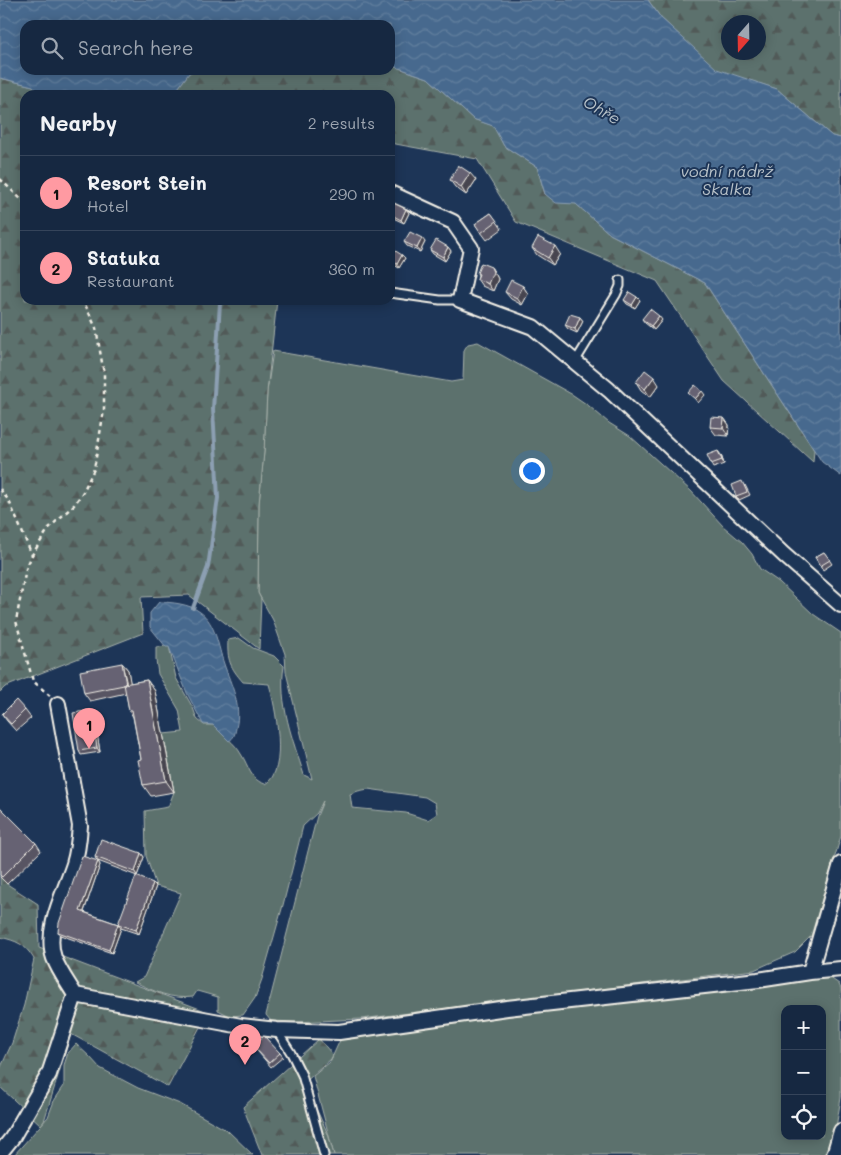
<!DOCTYPE html>
<html lang="en">
<head>
<meta charset="utf-8">
<style>
	body { margin:0; font-family:Mali,sans-serif; background:#1f3048; color:#f1f3f6 }
	.controls { position:absolute; right:15px; bottom:15px; display:grid; overflow:hidden; border-radius:10px; box-shadow:0 2px 12px #0003 }
	.controls button { width:45px; height:45px; display:grid; place-items:center; padding:0; border:0; border-bottom:1px solid #35445a; background:#162841; color:#f1f3f6; font:25px sans-serif }
	.compass { position:absolute; left:721px; top:15px; width:45px; height:45px; border-radius:50%; background:#162841; box-shadow:0 2px 12px #0003; rotate:200deg }
	.you { position:absolute; left:531px; top:470px; width:18px; height:18px; margin:-12px; border:4px solid #fff; border-radius:50%; background:#1a73e8; box-shadow:0 0 0 8px #1a73e833 }
	.badge { display:grid; place-items:center; width:32px; height:32px; border-radius:50%; background:#ff9aa2; color:#111; font-size:16px; font-weight:700 }
	.pin { position:absolute; translate:-50% -41px; filter:drop-shadow(0 1px 2px #0008) }
	.pin::after { content:''; position:absolute; top:26px; width:18px; height:15px; background:inherit; clip-path:polygon(0 0,100% 0,50% 100%) }
	.list { margin:0; padding:0; list-style:none }
	h2 { display:flex; justify-content:space-between; align-items:center; height:65px; margin:0; padding:0 20px; font-size:21px }
	h2 small { font-size:16px; font-weight:400; color:#9ea6b1 }
	.list li { display:grid; grid-template-columns:32px 1fr auto; gap:15px; align-items:center; box-sizing:border-box; height:75px; padding:0 20px; border-top:1px solid #35445a }
	.list b { display:block; font-size:19px; white-space:nowrap }
	.list p { margin:0; font-size:16px; white-space:nowrap; color:#9ea6b1 }
	.list em { font-size:16px; font-style:normal; color:#9ea6b1 }
	.icon { flex:none; width:28px; height:28px; fill:none; stroke:currentColor; stroke-width:2; stroke-linecap:round; stroke-linejoin:round }
	.map { position:relative; flex:none; width:841px; height:1155px; overflow:hidden }
	.search { position:absolute; background:#162841; box-shadow:0 2px 12px #0003; left:20px; top:20px; width:375px; height:55px; display:flex; align-items:center; gap:12px; box-sizing:border-box; padding:0 18px; border-radius:15px; color:#9ea6b1; font-size:19px }
	.panel { position:absolute; background:#162841; box-shadow:0 2px 12px #0003; left:20px; top:90px; width:375px; height:215px; border-radius:15px }
	.map>svg:first-child { display:block }
	.grass { fill:#5b716d; stroke:#a8b1aa; fill-rule:evenodd }
	.forest { fill:url(#forest-firs); stroke:#a8b1aa; fill-rule:evenodd }
	.water { fill:url(#water-waves); stroke:#8c9fb2 }
	.lines { fill:none; stroke-linecap:round; stroke-linejoin:round }
	.stream { stroke:#8c9fb2; stroke-width:4 }
	.lane-casing { stroke:#f4f1e8; stroke-width:11 }
	.street-casing { stroke:#f4f1e8; stroke-width:18 }
	.path { stroke:#f4f1e8; stroke-width:2.5; stroke-dasharray:4 4; stroke-linecap:butt }
	.lane { stroke:#1d3557; stroke-width:7 }
	.street { stroke:#1d3557; stroke-width:14 }
	.wall { fill:#585463; stroke:#f4f1e8 }
	.shaded-wall { fill:#474550; stroke:#f4f1e8 }
	.building { fill:#666273; stroke:#f4f1e8 }
	.labels { text-anchor:middle; stroke-width:4; stroke-linejoin:round; paint-order:stroke }
	.water-label { font-size:16px; font-style:italic; fill:#b7c1c8; stroke:#1d3557 }
</style>
</head>
<body>
<div class="map">
<svg width="841" height="1155" viewBox="0 0 841 1155">
	<defs>
		<pattern id="forest-firs" width="22" height="20" patternUnits="userSpaceOnUse" patternTransform="scale(1.25)"><rect width="22" height="20" fill="#5b716d"/><path d="M5 1l3.5 6h-7zM16 11l3.5 6h-7z" fill="#515a58"/></pattern>
		<pattern id="water-waves" width="16" height="10" patternUnits="userSpaceOnUse" patternTransform="scale(1.25)"><rect width="16" height="10" fill="#47698e"/><path d="M0 5q4-4 8 0t8 0" fill="none" stroke="#627f9e"/></pattern>
	</defs>
	<rect width="100%" height="100%" fill="#1d3557"/>
	<filter id="ink" filterUnits="userSpaceOnUse"><feTurbulence type="fractalNoise" baseFrequency=".02" numOctaves="2"/><feDisplacementMap in="SourceGraphic" scale="10" xChannelSelector="R" yChannelSelector="G"/><feConvolveMatrix kernelMatrix="1 2 1 2 8 2 1 2 1" color-interpolation-filters="sRGB"/></filter>
	<g filter="url(#ink)">
		<path class="grass" d="M478,342l95,53 16,11 20,17 21,13 61,55 32,35 19,16 10,12 8,15 19,13 34,32 28,19v203l-30,100 -16,16 -41,18 -393,49 -65,3 -25,-1 -5,-6 51,-199 6,-15 -6,12 -14,13 -20,79 -21,74 -7,19 -12,17 -13,1 -12,-6v-13l-21,-6 -4,6c-21,3 -40,-6 -58,-15l9,-5 37,-84 -25,-7 -10,-30 -1,-45 23,-4 6,-15 -11,-58 20,-2 -4,-22 -21,-36 -2,-14v-13l13,-1 7,32 17,30 4,11 7,6h9c9,9 22,18 28,29 8,12 9,26 24,30 24,-12 10,-79 4,-100l-26,-2c-13,-15 -16,-22 -15,-42l11,-2 14,10 21,8 10,10c-6,37 9,74 20,109l8,4 -26,-107 -1,-18 -12,-34 -15,-27 1,-89 5,-52 3,-60 6,-41 178,31 12,-2 1,-30 4,-6zM368,789l57,8 10,6 2,11 -9,6 -22,-7 -54,-5 -2,-14 8,-3z
			M829,977l10,7 2,5v109l-6,35 -6,22h-495l-21,-79 17,-14 11,-24 421,-55zM785,1009h37v127h-37z
			M76,1044l14,13 10,11 38,20 42,16 48,27 25,24h-239l34,-38 6,-16 10,-15v-21l4,-12z"/>
		<path class="forest" d="M648,0h193v138l-9,-2 -55,-47 -60,-19 -56,-52zM728,22h30v30h-30z
			M390,65l38,13 45,41 21,7 10,20 33,21 8,27 31,10 34,30 95,49 109,167 -1,12 -89,-81 -67,-100 -141,-59 -39,-63 -87,-16v-48h-217l16,-22 6,-3h195z
			M0,78l33,8 8,9h-16v205h252l-10,92 -3,60 -5,52 -1,89 3,6 -2,50 -70,-54 -48,2 2,36 -138,54 -5,5z
			M0,877l7,7 31,20 1,44 169,64 -40,75 -97,-53 -27,87 -3,4 -41,-38v-18l12,-26 12,-38 10,-46c-9,-15 -17,-18 -34,-22z
			M319,1039l14,16 -2,4 -27,24 24,51 6,21h-72l-19,-48z"/>
		<path class="water" d="M0,0h648l13,18 56,51 60,20 55,47 9,2v338l-19,-14 -117,-179 -95,-49 -34,-30 -20,-1 -11,-9 -8,-27 -33,-21 -11,-20 -20,-7 -45,-41 -38,-13v-40h-365v45h170l-6,3 -16,22h-132l-8,-9 -33,-8z
			M159,602c12,0 31,2 41,10 16,11 18,35 24,52 7,21 18,41 12,64 -1,6 -2,10 -7,13l-16,-16 -10,-1 -16,-31 -18,-46h-3l-16,-20v-14z"/>
		<g class="lines">
			<path class="stream" d="M193,608l15,-41 10,-69 -5,-89 7,-106 -2,-3"/>
			<defs>
				<path id="lane" d="M390,293l50,7h20
					M575,362l41,-67 4,-9v-6
					M277,1031l14,22 11,22 22,80"/>
				<path id="street" d="M390,193l63,29 18,26 -11,52 73,27 76,63 175,165 57,50
					M810,972l31,-3
					M75,995l166,31 36,4 62,2 168,-24 251,-28 52,-8 31,-108
					M0,1153l12,-15 37,-64 26,-79c-7,-12 -16,-24 -21,-37 -10,-29 11,-66 20,-94 4,-13 5,-25 6,-38l-22,-122
					M834,1155l7,-24"/>
			</defs>
			<use href="#lane" class="lane-casing"/>
			<use href="#street" class="street-casing"/>
			<path class="path" d="M0,179l25,24
				M0,489l9,12 23,54
				M50,696l-17,-15 -17,-60 10,-52 6,-14 17,-27 25,-23 9,-13 11,-23 10,-59v-36l-8,-46 -13,-28"/>
			<use href="#lane" class="lane"/>
			<use href="#street" class="street"/>
		</g>
		<path class="wall" d="M450,180h26l-10,15 -11,-8z
			M390,210l19,3 -5,10 -13,-6 -1,-2z
			M491,213l11,16 -15,11 -12,-16z
			M404,242h21l-5,10 -13,-6z
			M448,247l3,4 -6,10 -12,-7 -3,-4z
			M532,248l28,6 -7,11 -16,-10z
			M390,257l15,1 -6,10 -8,-5 -1,-1z
			M491,267l5,8 2,4 -5,12 -11,-5 -5,-7 1,-4 -1,-2z
			M523,286l5,8 -6,11 -11,-6 -6,-7z
			M637,297l3,3 -5,8 -8,-4 -3,-4z
			M580,317l3,4 -6,12 -9,-4 -3,-4z
			M642,319l20,1 -8,10 -9,-7z
			M636,382l23,3 -9,12 -9,-7z
			M724,418l5,7 -1,11 -12,-1 -6,-8z
			M721,455l3,9 -11,4 -2,-4z
			M745,485l5,10 -11,5 -3,-4z
			M824,552l8,12 -9,6 -8,-13z
			M122,663l6,7 2,13 17,-3 8,11 19,101 -23,4 -8,-11 -2,-26 -8,-42 -4,-7 -3,-17 -36,8 -6,-8z
			M25,710l6,8 -15,13 -9,-10 -5,-7z
			M91,710l3,4 6,38 -19,3 -2,-4z
			M0,807l36,36 5,8 -34,33 -7,-7z
			M141,853l3,4 -7,19 -39,-15 2,4 -16,47 34,12 35,-41 3,3 -17,48 -18,-6 -9,25 -52,-18 -2,-3 39,-71 -2,-4z
			M253,1046l27,7 3,4 -12,10z"/>
		<path class="shaded-wall" d="M470,173l6,7 -10,15 -5,-8z
			M406,209l3,4 -5,10 -3,-3z
			M422,238l3,4 -5,10 -3,-4z
			M555,246l5,8 -7,11 -5,-7z
			M448,247l3,4 -6,10 -2,-4z
			M402,255l3,3 -6,10 -2,-4z
			M491,267l5,8 2,4 -5,12 -5,-7z
			M523,286l5,8 -6,11 -5,-7z
			M637,297l3,3 -5,8 -3,-3z
			M659,316l3,4 -8,10 -3,-4z
			M580,317l3,4 -6,12 -2,-4z
			M654,377l5,8 -9,12 -5,-8z
			M702,391l3,4 -7,8 -3,-4z
			M724,418l5,7 -1,11 -5,-8z
			M718,451l3,4 3,9 -2,-4z
			M122,663l6,7 4,22 -5,-7z
			M147,680l8,11 19,101 -8,-11z
			M91,710l3,4 6,38 -3,-4z
			M141,853l3,4 -7,19 -2,-4z
			M98,861l2,4 -17,49 -3,-3z
			M153,883l3,3 -17,48 -3,-4z
			M118,924l3,4 -9,25 -3,-3z"/>
		<path class="building" d="M458,165l12,8 -9,14 -11,-7z
			M393,203l13,6 -5,11 -11,-6v-4z
			M491,213l6,8 -16,12 -6,-9z
			M410,232l12,6 -5,10 -13,-6z
			M538,237l17,9 -7,12 -16,-10z
			M436,240l12,7 -5,10 -13,-7z
			M394,250l8,5 -5,9 -7,-4v-3z
			M481,263l10,4 2,5 -5,12 -11,-5 2,-5 -2,-1z
			M511,280l12,6 -6,12 -12,-6z
			M629,292l8,5 -5,8 -8,-5z
			M650,309l9,7 -8,10 -9,-7z
			M570,314l10,3 -5,12 -10,-4z
			M645,370l9,7 -9,12 -9,-7z
			M695,385l7,6 -7,8 -7,-6z
			M711,417l13,1 -1,10 -13,-1z
			M718,451l4,9 -11,4 -4,-9z
			M742,481l5,11 -11,4 -4,-11z
			M824,552l6,8 -10,6 -5,-9z
			M122,663l4,21h-2v1l-40,8 -4,-22z
			M147,680l19,101 -23,4 -5,-25 3,-1 -9,-49h-3l-5,-26z
			M16,700l9,10 -14,14 -9,-10z
			M91,710l6,38 -18,3 -6,-38z
			M0,807l36,36 -34,34 -2,-2z
			M101,839l40,14 -6,19 -40,-15z
			M82,856l16,5 -18,50 38,13 -9,26 -51,-18 1,-9z
			M136,876l17,7 -17,47 -18,-6z
			M264,1036l16,17 -11,10 -16,-17z"/>
	</g>
	<g class="labels">
		<g class="water-label">
			<text transform="translate(602 110) rotate(30)" y="6">Ohře</text>
			<text x="727" y="177">vodní nádrž<tspan x="727" dy="18">Skalka</tspan></text>
		</g>
	</g>
</svg>
<div class="controls">
<button>+</button>
<button>−</button>
<button><svg class="icon" aria-label="locate" viewBox="0 0 24 24"><circle cx="12" cy="12" r="6"/><path d="M12 2v4M12 18v4M2 12h4M18 12h4"/></svg></button>
</div>
<svg class="compass" viewBox="-18 -18 36 36"><path d="M0-13l5 13h-10z" fill="#e53935"/><path d="M0 13l5-13h-10z" fill="#9ea6b1"/></svg>
<div class="you"></div>
<div class="pin badge" style="left:89px;top:749px">1</div>
<div class="pin badge" style="left:245px;top:1065px">2</div>
<div class="search"><svg class="icon" aria-label="search" viewBox="0 0 24 24"><circle cx="10" cy="10" r="6"/><path d="M15 15l6 6"/></svg>Search here</div>
<section class="panel">
<h2>Nearby<small>2 results</small></h2>
<ul class="list">
<li><span class="badge">1</span><div><b>Resort Stein</b><p>Hotel</p></div><em>290 m</em></li>
<li><span class="badge">2</span><div><b>Statuka</b><p>Restaurant</p></div><em>360 m</em></li>
</ul>
</section>
</div>
</body>
</html>
